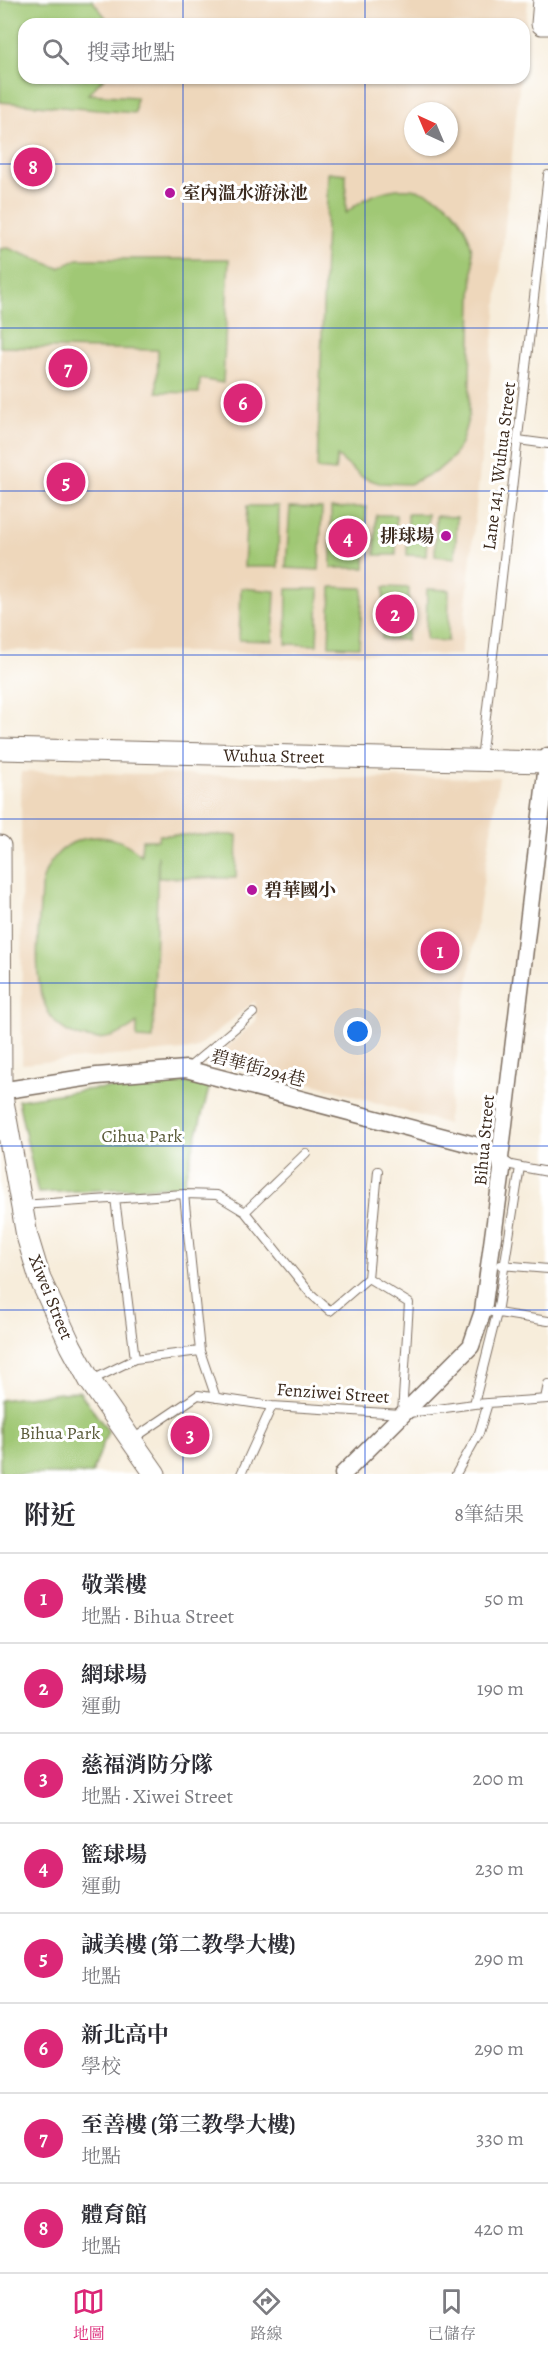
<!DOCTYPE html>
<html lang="zh-TW">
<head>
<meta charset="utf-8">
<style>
	body { margin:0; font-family:Alegreya,"Noto Serif TC",serif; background:#f2f2f3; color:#2b2b33 }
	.compass { position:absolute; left:404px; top:102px; width:54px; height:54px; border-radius:50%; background:#fff; box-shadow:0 2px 4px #0004; rotate:316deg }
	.you { position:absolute; left:358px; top:1032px; width:21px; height:21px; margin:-15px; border:4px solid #fff; border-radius:50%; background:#1a73e8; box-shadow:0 0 0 9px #1a73e833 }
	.badge { display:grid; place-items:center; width:39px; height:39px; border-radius:50%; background:#db2777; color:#fff; font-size:20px; font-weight:700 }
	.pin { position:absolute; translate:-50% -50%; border:3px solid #fff; box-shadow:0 2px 6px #0006 }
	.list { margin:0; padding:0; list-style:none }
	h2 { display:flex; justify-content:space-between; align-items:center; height:78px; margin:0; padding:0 24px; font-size:26px }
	h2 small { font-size:20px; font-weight:400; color:#7c7c81 }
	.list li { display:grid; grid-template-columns:39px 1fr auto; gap:18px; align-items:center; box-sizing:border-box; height:90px; padding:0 24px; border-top:2px solid #e1e1e2 }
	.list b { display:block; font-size:22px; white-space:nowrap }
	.list p { margin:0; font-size:20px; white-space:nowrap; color:#7c7c81 }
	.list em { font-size:20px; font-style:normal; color:#7c7c81 }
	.icon { flex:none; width:33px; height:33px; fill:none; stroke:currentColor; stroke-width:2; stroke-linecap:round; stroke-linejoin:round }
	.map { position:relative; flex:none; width:548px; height:1474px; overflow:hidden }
	.search { position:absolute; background:#fff; box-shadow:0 2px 4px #0004; left:18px; right:18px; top:18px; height:66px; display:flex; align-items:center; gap:15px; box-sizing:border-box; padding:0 21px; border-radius:18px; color:#7c7c81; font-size:22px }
	.sheet { height:798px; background:#fff }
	nav { display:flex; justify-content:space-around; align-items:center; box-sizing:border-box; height:84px; border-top:2px solid #e1e1e2; background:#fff; font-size:16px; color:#7c7c81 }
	nav a { display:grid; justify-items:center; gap:3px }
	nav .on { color:#db2777 }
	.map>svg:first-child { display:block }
	.built { fill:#eed7bb; fill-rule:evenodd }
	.green { fill:#a0c874; stroke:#6e7949; stroke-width:1.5 }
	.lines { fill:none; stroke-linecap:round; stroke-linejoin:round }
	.service-casing { stroke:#7d6e60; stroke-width:10 }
	.minor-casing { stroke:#7d6e60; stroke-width:19 }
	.tertiary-casing { stroke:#7d6e60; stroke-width:23 }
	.service { stroke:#fff; stroke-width:8 }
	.minor { stroke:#fff; stroke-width:16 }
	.tertiary { stroke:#fff; stroke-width:21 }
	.grid { fill:none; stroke:#1d4ed8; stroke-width:1.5; stroke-opacity:0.55 }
	.poi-dot { fill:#b5179e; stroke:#fff; stroke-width:2 }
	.labels { text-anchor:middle; stroke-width:6; stroke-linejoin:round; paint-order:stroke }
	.poi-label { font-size:18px; font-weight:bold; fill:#3b2a1e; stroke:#fff; text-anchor:start }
	.street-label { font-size:18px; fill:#3b2a1e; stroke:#fff }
	.park-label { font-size:18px; fill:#595938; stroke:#fff }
</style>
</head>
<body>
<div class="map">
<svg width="548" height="1474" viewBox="0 0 548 1474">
	<rect width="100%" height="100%" fill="#fff"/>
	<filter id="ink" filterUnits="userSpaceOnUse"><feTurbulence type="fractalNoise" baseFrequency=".0167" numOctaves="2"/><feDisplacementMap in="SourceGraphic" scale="12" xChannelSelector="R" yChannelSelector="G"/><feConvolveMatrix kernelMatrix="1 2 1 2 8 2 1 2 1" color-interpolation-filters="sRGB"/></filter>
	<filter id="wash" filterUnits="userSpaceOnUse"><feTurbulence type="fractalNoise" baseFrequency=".008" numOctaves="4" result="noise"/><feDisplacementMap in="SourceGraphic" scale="24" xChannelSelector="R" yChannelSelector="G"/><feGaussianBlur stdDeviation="1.35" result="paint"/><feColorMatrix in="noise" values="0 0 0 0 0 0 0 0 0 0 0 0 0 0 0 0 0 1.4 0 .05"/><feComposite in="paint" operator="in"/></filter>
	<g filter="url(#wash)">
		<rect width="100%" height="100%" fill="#f7eddb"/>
		<path class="built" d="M0,0h528l-4,45v-21h-500v54h496l-59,577 -461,-5zM413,111h36v36h-36z
			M21,772l247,4 46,3 185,-2 -52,347 -229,-69 38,-34 -1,-20 -60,48 -173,15z"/>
		<path class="green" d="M0,0h92l19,24h-87v54h80l-16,16 48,3 -1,16 -135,-11z
			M328,172l18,2v39c50,-46 122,-24 127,47l-4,156 -8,28 -9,14 -15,13 -27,13 -31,-1 -17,-6 -25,-21 -2,15 -18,-2z
			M8,248l51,20 19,-9h151l-6,124 -23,-4 -1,14 -42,-1 1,-42 -158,-3v-98z
			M247,506h32l-1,61h-34z
			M290,507l32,1 -3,62 -33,-2z
			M366,507l-1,61h-34v-60z
			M408,514h20l-2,42 -19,-1z
			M376,515h20v40h-21z
			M436,516l21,1 -2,41 -20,-2z
			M331,587l32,1 -4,59 -30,-1z
			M384,587l25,1 -2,52 -25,-1z
			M241,588l34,3 -2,50 -34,-1z
			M287,589h32l-2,56 -31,-1z
			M427,589l22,1 -1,51 -22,-1z
			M159,835h78l-1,43h-78v-23l-5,184 -16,-1v-15c-16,13 -35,19 -56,14 -60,-15 -41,-103 -40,-150 9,-50 64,-66 100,-32l1,-15h16z
			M179,1082l31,3 -27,101 -145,7 -20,-93 66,-10z
			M79,1391l29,40 -16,43h-92v-74z"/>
	</g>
	<g filter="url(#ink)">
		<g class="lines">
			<defs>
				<path id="service" d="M518,440l30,4
					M481,760l67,-585
					M187,1069l66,-56
					M500,1158l11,7 37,7
					M184,1194l16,157 16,47
					M115,1198l20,161
					M21,1205l163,-11 33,1 28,17 66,82 19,17 38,-33 41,25 -7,111
					M245,1212l61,-59
					M501,1265l47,4
					M368,1278l10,-107
					M492,1312l56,9
					M90,1381l45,-22 65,-8
					M545,1399l3,-15
					M474,1404l23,-91 23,-146
					M133,1439l65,-44 74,11 130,8 72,-10 74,-5
					M241,1474l31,-68
					M456,1474l23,-41 9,-30"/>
				<path id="minor" d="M0,1091l97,-15 89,-7 296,78 18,11
					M343,1474l128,-128 12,-35 19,-141 -2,-12 48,-402"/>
				<path id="tertiary" d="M544,0l-2,24h6
					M0,749l548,13
					M0,846l1,244 26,146 13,43 31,67 19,35 65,93"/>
			</defs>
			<use href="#service" class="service-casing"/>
			<use href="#minor" class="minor-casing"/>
			<use href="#tertiary" class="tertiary-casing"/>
			<use href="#service" class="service"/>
			<use href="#minor" class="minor"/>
			<use href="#tertiary" class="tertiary"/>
		</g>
	</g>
	<path class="grid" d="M183,0v24M365,0v24M183,78v1396M365,78v1396M0,164h548M0,328h548M0,491h548M0,655h548M0,819h548M0,983h548M0,1146h548M0,1310h548"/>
	<g class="poi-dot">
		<circle cx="170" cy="193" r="6"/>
		<circle cx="446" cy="536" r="6"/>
		<circle cx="252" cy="890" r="6"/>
	</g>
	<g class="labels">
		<g class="poi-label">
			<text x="182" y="199">室內溫水游泳池</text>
			<text x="434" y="542" text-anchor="end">排球場</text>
			<text x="264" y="896">碧華國小</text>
		</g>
		<g class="street-label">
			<text transform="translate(499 466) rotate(-83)" y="6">Lane 141, Wuhua Street</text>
			<text transform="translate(274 756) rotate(1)" y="6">Wuhua Street</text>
			<text transform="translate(258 1068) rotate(15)" y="6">碧華街294巷</text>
			<text transform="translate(484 1140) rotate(-85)" y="6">Bihua Street</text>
			<text transform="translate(51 1297) rotate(68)" y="6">Xiwei Street</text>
			<text transform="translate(333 1393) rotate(4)" y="6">Fenziwei Street</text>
		</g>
		<g class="park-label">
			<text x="142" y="1142">Cihua Park</text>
			<text x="60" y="1439">Bihua Park</text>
		</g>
	</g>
</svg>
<svg class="compass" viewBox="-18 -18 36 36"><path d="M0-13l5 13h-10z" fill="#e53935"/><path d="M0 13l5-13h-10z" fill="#7c7c81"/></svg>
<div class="you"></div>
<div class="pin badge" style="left:440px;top:951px">1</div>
<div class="pin badge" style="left:395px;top:614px">2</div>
<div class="pin badge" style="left:190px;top:1435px">3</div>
<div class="pin badge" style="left:348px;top:538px">4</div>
<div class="pin badge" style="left:66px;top:482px">5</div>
<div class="pin badge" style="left:243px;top:403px">6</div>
<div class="pin badge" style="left:68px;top:368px">7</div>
<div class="pin badge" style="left:33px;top:167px">8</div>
<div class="search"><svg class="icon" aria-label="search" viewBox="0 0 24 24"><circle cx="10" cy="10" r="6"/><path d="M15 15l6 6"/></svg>搜尋地點</div>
</div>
<section class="sheet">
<h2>附近<small>8筆結果</small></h2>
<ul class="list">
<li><span class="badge">1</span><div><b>敬業樓</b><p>地點 · Bihua Street</p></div><em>50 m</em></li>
<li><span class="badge">2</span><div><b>網球場</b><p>運動</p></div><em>190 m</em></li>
<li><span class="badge">3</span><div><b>慈福消防分隊</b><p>地點 · Xiwei Street</p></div><em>200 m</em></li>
<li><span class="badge">4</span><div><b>籃球場</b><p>運動</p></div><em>230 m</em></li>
<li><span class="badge">5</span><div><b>誠美樓 (第二教學大樓)</b><p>地點</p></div><em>290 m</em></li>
<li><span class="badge">6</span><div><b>新北高中</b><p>學校</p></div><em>290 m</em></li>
<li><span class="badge">7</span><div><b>至善樓 (第三教學大樓)</b><p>地點</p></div><em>330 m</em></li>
<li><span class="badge">8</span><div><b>體育館</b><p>地點</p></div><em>420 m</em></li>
</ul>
</section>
<nav>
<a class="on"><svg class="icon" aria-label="map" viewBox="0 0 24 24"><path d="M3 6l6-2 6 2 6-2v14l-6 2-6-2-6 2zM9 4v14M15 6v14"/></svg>地圖</a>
<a><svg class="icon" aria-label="directions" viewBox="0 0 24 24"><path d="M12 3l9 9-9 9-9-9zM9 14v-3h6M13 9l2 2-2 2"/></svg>路線</a>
<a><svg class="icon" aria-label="saved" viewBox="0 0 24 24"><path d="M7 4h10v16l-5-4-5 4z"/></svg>已儲存</a>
</nav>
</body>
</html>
